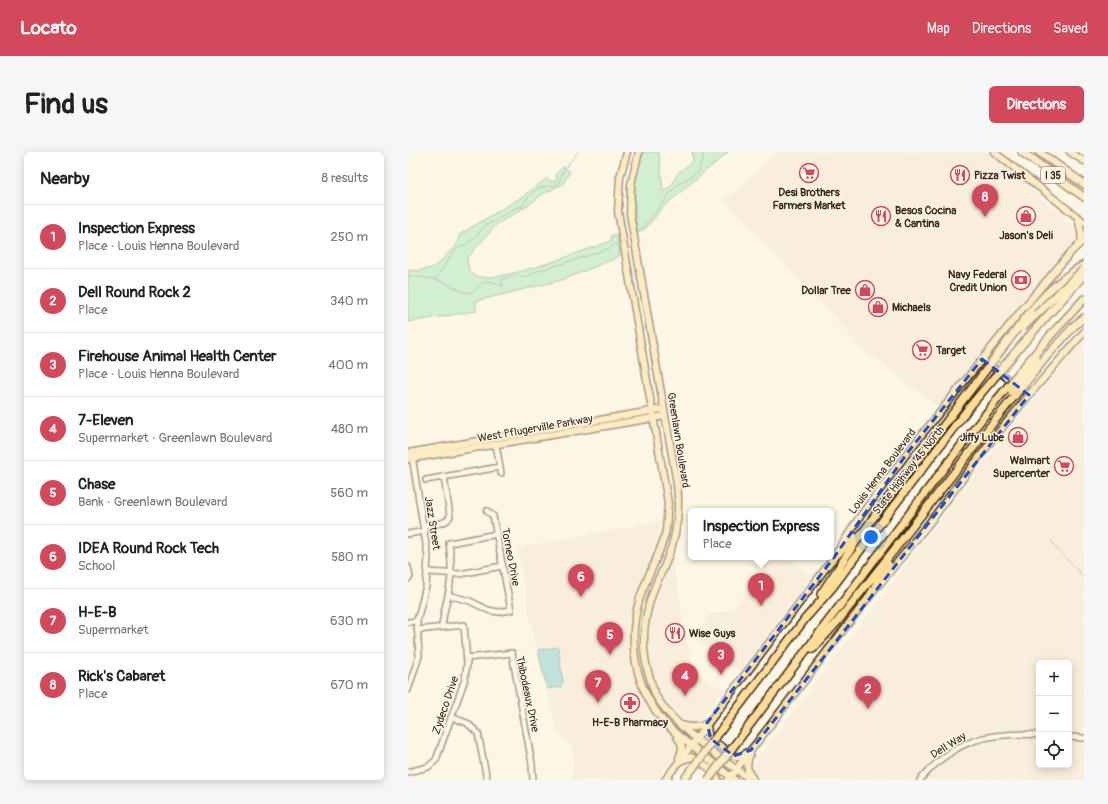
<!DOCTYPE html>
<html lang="en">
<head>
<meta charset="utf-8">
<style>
	body { margin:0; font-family:Pangolin,sans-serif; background:#f6f6f6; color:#222 }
	.controls { position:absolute; right:12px; bottom:12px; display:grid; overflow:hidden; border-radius:6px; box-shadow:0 2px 10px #0003 }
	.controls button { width:36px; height:36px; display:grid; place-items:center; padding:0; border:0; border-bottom:1px solid #e0e0e0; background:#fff; color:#222; font:20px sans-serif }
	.you { position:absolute; left:463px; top:385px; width:14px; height:14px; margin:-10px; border:3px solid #fff; border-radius:50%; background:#1a73e8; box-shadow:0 0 0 6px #1a73e833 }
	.badge { display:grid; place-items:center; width:26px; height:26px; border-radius:50%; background:#d1495b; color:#fff; font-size:13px; font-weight:700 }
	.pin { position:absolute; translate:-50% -33px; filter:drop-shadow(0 1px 2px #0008) }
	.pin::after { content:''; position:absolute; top:21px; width:14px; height:12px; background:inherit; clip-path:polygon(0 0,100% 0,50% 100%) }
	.popup { position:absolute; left:280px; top:356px; width:146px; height:52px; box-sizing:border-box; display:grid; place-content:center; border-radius:6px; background:#fff; filter:drop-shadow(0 1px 3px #0005); font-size:13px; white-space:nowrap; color:#767676 }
	.popup b { font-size:15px; color:#222 }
	.popup::after { content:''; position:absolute; left:50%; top:100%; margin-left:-8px; border:8px solid transparent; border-top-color:#fff }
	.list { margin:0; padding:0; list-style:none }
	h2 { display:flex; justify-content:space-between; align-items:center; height:52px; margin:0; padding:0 16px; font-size:17px }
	h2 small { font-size:13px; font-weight:400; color:#767676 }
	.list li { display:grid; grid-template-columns:26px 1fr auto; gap:12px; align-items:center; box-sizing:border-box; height:64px; padding:0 16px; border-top:1px solid #e0e0e0 }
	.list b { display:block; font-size:15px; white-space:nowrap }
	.list p { margin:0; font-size:13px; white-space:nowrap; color:#767676 }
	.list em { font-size:13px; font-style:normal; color:#767676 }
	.icon { flex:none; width:22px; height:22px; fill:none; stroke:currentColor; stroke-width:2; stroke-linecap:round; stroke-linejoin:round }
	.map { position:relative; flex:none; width:676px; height:628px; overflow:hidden; border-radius:6px }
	header { display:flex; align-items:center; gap:24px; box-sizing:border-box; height:56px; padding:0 20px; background:#d1495b; color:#fff }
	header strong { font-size:19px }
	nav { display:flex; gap:22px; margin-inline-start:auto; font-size:14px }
	.intro { display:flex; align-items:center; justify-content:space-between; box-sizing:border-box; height:96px; padding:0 24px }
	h1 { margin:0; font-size:28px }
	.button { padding:10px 18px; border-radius:6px; background:#d1495b; color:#fff; font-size:14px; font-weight:700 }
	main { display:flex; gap:24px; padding:0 24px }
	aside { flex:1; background:#fff; border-radius:6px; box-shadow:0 2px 10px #0003 }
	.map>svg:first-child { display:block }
	.built { fill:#f6e5ce; fill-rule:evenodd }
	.green { fill:#9fe9b8; stroke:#6d8a6b }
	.water { fill:#78c9d0; stroke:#608989 }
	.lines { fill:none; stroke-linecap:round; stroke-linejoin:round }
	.stream { stroke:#608989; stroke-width:1 }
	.minor-casing { stroke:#3b2a1e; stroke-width:8 }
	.major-casing { stroke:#3b2a1e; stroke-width:9 }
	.highway-casing { stroke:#3b2a1e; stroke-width:10 }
	.minor { stroke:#fcf5e5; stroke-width:5 }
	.major { stroke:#fedd96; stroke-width:6 }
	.highway { stroke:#fedd96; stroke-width:7 }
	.highway-bridge-casing { stroke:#3b2a1e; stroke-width:10; stroke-linecap:butt }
	.highway-bridge { stroke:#fedd96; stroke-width:7 }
	.marked { fill:none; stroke:#1d4ed8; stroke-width:3; stroke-dasharray:8 5; stroke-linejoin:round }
	.labels { text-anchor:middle; stroke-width:3; stroke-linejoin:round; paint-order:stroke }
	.shield { fill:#fcf5e5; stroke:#75675a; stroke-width:1 }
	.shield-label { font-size:10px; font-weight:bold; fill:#3b2a1e }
	.poi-label { font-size:11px; font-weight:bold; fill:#3b2a1e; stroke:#fcf5e5; text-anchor:start }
	.street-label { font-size:11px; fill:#3b2a1e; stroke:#fcf5e5 }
</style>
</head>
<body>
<header>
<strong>Locato</strong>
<nav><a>Map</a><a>Directions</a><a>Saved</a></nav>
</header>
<div class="intro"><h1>Find us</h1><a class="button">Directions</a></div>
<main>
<aside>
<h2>Nearby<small>8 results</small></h2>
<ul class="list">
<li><span class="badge">1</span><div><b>Inspection Express</b><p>Place · Louis Henna Boulevard</p></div><em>250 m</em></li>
<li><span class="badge">2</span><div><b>Dell Round Rock 2</b><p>Place</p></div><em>340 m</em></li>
<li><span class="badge">3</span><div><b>Firehouse Animal Health Center</b><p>Place · Louis Henna Boulevard</p></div><em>400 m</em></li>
<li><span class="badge">4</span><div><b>7-Eleven</b><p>Supermarket · Greenlawn Boulevard</p></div><em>480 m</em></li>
<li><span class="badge">5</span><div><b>Chase</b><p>Bank · Greenlawn Boulevard</p></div><em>560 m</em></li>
<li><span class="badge">6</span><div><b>IDEA Round Rock Tech</b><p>School</p></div><em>580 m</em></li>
<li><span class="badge">7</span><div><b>H-E-B</b><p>Supermarket</p></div><em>630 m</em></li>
<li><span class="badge">8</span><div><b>Rick's Cabaret</b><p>Place</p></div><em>670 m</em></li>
</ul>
</aside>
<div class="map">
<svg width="676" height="628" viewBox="0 0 676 628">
	<rect width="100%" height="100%" fill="#fcf5e5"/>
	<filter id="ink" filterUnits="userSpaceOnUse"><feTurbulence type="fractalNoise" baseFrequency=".025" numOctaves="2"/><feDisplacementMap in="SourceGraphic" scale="8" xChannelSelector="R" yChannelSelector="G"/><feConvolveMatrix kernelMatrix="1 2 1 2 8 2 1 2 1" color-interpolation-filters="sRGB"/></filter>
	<g filter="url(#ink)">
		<path class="built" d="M371,0h210l85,75 3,3v10l-51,58 -88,109 -73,-56 -141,-151z
			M676,187v441h-343l253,-330zM631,511h30v102h-30z
			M254,369l-31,93 -1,24 5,36 9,24 15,24 17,17 2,11 -5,9 -17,21h-84l1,-31 -16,-20 -21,-80 -19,-101z
			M366,405h15l24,19 -74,94 -44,-33 15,-23 22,-4z
			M264,406l20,110 31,23 -25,31 -6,2 -4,-1 -24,-24 -9,-20 -4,-13 -3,-18 1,-22 4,-21z"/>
		<path class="green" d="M236,0h15l4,39 8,-5 7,-13 15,-12 -1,-9h36l-64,54 -18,22 -8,5c-5,-27 -5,-56 6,-81z
			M155,15l7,4 -7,13 -22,11 -14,11 -30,18 -30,34c1,6 1,13 7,17 18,12 114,-26 137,-34l1,-6h5l3,20 -7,4 -48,20 -89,22v10l-68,11v-52l7,1 17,-3 7,-5 20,-21v-7l63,-38 24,-18 8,3 3,-4 -1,-4z"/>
		<path class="water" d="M150,495l5,35 -2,5 -14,2 -9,-39z"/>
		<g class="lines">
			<path class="stream" d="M230,79l6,-5 33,-41 20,-12 6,-15 -1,-6
				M0,124l27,3 32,14 8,-2c10,-13 14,-11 28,-5l-1,-7 9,-3 16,1 10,-6 41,-12 32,-11 8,-5
				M28,126l20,-29 9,-4 12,-9 8,-11 9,-3 4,-4 17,-10 7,-1c5,-9 11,-18 21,-20 6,-1 11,0 16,-4 2,-13 11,-21 19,-31
				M643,388c8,15 23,24 33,38"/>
			<defs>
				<path id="minor" d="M574,207l47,36
					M88,293l5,28
					M18,328l74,-13
					M16,373c9,-1 23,0 26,-9l-6,-39
					M0,382l17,-3
					M0,415l2,10 -2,2
					M20,420l32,2 42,-8
					M40,443l22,6 18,9 10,2 13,-2 -18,-94 -6,-5
					M0,470l9,-1
					M34,475c1,-15 6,-28 8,-43 2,-13 1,-27 -1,-41l48,-9
					M59,506l45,-5 20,111 1,16
					M0,538l11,-34 -2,-35 9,-35 2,-29 -16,-101
					M43,565l16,6 11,10 9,47
					M661,585l15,1
					M0,620l20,-5 8,-7 29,-81 2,-16 -3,-38 -47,5
					M512,628c34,-40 68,-49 119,-45"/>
				<path id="major" d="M219,0l-7,25 -2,34 50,292c-1,9 -1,18 -2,27 -5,24 -19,45 -26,68 -13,41 -6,86 21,120 10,13 23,22 36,32 13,10 25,21 38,30
					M231,0l-8,32 -1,30 47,270c3,27 0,53 -11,78 -3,9 -9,18 -12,27 -11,29 -14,57 -5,86 2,7 4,14 7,21 18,31 66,63 95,84
					M586,0l90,70
					M662,0l14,9
					M670,66l3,13 1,11
					M0,301l255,-44
					M0,307l257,-43
					M470,434l52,-64 62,-82 37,-45 55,-63
					M299,571l1,10 3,6 23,17 5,1 9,-5
					M274,573c8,3 16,3 24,-1
					M269,585c6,7 6,12 2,21
					M342,602c-4,11 -4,16 3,25
					M272,609l11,-4c9,4 24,13 27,23
					M257,628l167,-220 29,-45 47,-63 112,-140 52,-61 12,-11
					M320,628l143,-186"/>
				<path id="highway" d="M614,0l62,45
					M631,0l45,32
					M622,160c16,-19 32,-35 54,-47
					M667,173l9,-7
					M643,183l33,-36
					M424,408l22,-23
					M413,442l32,-48 23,-32
					M461,445l19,-33
					M405,497l25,-28 56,-71
					M313,578l84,-111 27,-31 48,-64
					M328,591l158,-209"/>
			</defs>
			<use href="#minor" class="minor-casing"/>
			<use href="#major" class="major-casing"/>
			<use href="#highway" class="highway-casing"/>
			<use href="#minor" class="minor"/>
			<use href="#major" class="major"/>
			<use href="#highway" class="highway"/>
			<defs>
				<path id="highway-bridge" d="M614,176l62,-59
					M604,240l24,-34
					M468,362l154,-202
					M472,372l91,-119 60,-71 53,-59
					M486,382c51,-67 101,-135 157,-199
					M486,398l98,-126 54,-67 29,-32
					M276,628l37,-50
					M300,628l28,-37"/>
			</defs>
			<use href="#highway-bridge" class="highway-bridge-casing"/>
			<use href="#highway-bridge" class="highway-bridge"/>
		</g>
	</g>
	<path d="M0 0H676V628H0ZM574,207l47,36 -278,355 -17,6 -23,-17 -4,-16 125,-163 76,-108z" fill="#fcf5e5" fill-opacity=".55" fill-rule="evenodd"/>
	<path class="marked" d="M574,207l47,36 -278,355 -17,6 -23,-17 -4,-16 125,-163 76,-108z"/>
	<defs>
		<symbol id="supermarket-ring" viewBox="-11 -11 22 22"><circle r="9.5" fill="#fcf5e5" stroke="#d1495b" stroke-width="1.5"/><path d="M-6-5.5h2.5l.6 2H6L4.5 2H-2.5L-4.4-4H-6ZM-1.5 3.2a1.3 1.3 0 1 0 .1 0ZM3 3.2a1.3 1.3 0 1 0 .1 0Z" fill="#d1495b"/></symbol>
		<symbol id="restaurant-ring" viewBox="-11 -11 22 22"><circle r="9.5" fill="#fcf5e5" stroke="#d1495b" stroke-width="1.5"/><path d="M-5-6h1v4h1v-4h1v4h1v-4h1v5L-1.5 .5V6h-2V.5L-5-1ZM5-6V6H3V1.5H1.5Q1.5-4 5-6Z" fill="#d1495b"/></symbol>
		<symbol id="shop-ring" viewBox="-11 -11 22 22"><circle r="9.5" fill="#fcf5e5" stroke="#d1495b" stroke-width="1.5"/><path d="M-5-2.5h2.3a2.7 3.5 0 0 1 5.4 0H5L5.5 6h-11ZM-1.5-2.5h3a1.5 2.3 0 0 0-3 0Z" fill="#d1495b"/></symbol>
		<symbol id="bank-ring" viewBox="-11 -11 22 22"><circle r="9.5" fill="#fcf5e5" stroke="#d1495b" stroke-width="1.5"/><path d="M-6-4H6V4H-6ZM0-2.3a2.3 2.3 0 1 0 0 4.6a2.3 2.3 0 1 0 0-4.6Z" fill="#d1495b"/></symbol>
		<symbol id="pharmacy-ring" viewBox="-11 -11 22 22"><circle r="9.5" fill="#fcf5e5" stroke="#d1495b" stroke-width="1.5"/><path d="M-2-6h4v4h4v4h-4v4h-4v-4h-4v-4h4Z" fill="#d1495b"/></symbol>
	</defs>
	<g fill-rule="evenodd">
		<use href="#supermarket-ring" x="390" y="10" width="22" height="22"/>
		<use href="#restaurant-ring" x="541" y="12" width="22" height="22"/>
		<use href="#restaurant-ring" x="462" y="53" width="22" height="22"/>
		<use href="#shop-ring" x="607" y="53" width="22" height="22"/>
		<use href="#bank-ring" x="602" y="117" width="22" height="22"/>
		<use href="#shop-ring" x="446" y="127" width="22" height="22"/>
		<use href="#shop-ring" x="459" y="144" width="22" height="22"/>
		<use href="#supermarket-ring" x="503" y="187" width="22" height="22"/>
		<use href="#shop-ring" x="599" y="274" width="22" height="22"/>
		<use href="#supermarket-ring" x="645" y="303" width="22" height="22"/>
		<use href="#restaurant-ring" x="256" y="470" width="22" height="22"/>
		<use href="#pharmacy-ring" x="211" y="540" width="22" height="22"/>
	</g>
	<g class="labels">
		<rect class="shield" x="633" y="15" width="24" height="16" rx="3"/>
		<g class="shield-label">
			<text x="645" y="27">I 35</text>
		</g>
		<g class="poi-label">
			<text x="566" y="27">Pizza Twist</text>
			<text x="401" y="44" text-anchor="middle">Desi Brothers<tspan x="401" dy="13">Farmers Market</tspan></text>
			<text x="487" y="62">Besos Cocina<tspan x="487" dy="13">&amp; Cantina</tspan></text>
			<text x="618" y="87" text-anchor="middle">Jason's Deli</text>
			<text x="599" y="126" text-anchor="end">Navy Federal<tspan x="599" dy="13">Credit Union</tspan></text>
			<text x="443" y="142" text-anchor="end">Dollar Tree</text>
			<text x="484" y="159">Michaels</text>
			<text x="528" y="202">Target</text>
			<text x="596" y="289" text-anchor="end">Jiffy Lube</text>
			<text x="642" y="312" text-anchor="end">Walmart<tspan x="642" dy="13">Supercenter</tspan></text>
			<text x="281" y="485">Wise Guys</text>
			<text x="222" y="574" text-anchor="middle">H-E-B Pharmacy</text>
		</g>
		<g class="street-label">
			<text transform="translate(127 276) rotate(-10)" y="4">West Pflugerville Parkway</text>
			<text transform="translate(271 288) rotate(81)" y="4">Greenlawn Boulevard</text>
			<text transform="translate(500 318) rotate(-52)" y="4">State Highway 45 North</text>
			<text transform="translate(474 319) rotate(-53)" y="4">Louis Henna Boulevard</text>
			<text transform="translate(25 371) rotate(81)" y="4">Jazz Street</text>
			<text transform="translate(103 405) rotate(79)" y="4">Torneo Drive</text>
			<text transform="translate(120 542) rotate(78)" y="4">Thibodeaux Drive</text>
			<text transform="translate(37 553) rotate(-71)" y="4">Zydeco Drive</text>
			<text transform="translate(540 593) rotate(-32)" y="4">Dell Way</text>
		</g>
	</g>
</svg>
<div class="controls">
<button>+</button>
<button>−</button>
<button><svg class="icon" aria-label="locate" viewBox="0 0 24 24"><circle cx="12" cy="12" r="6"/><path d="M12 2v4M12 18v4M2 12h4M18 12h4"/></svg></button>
</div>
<div class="you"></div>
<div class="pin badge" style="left:353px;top:454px">1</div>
<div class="popup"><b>Inspection Express</b>Place</div>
<div class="pin badge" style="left:460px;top:557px">2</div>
<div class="pin badge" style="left:313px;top:523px">3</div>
<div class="pin badge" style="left:277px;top:544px">4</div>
<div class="pin badge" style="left:202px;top:503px">5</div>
<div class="pin badge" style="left:173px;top:445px">6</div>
<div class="pin badge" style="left:190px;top:551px">7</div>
<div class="pin badge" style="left:577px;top:65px">8</div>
</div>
</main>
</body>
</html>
